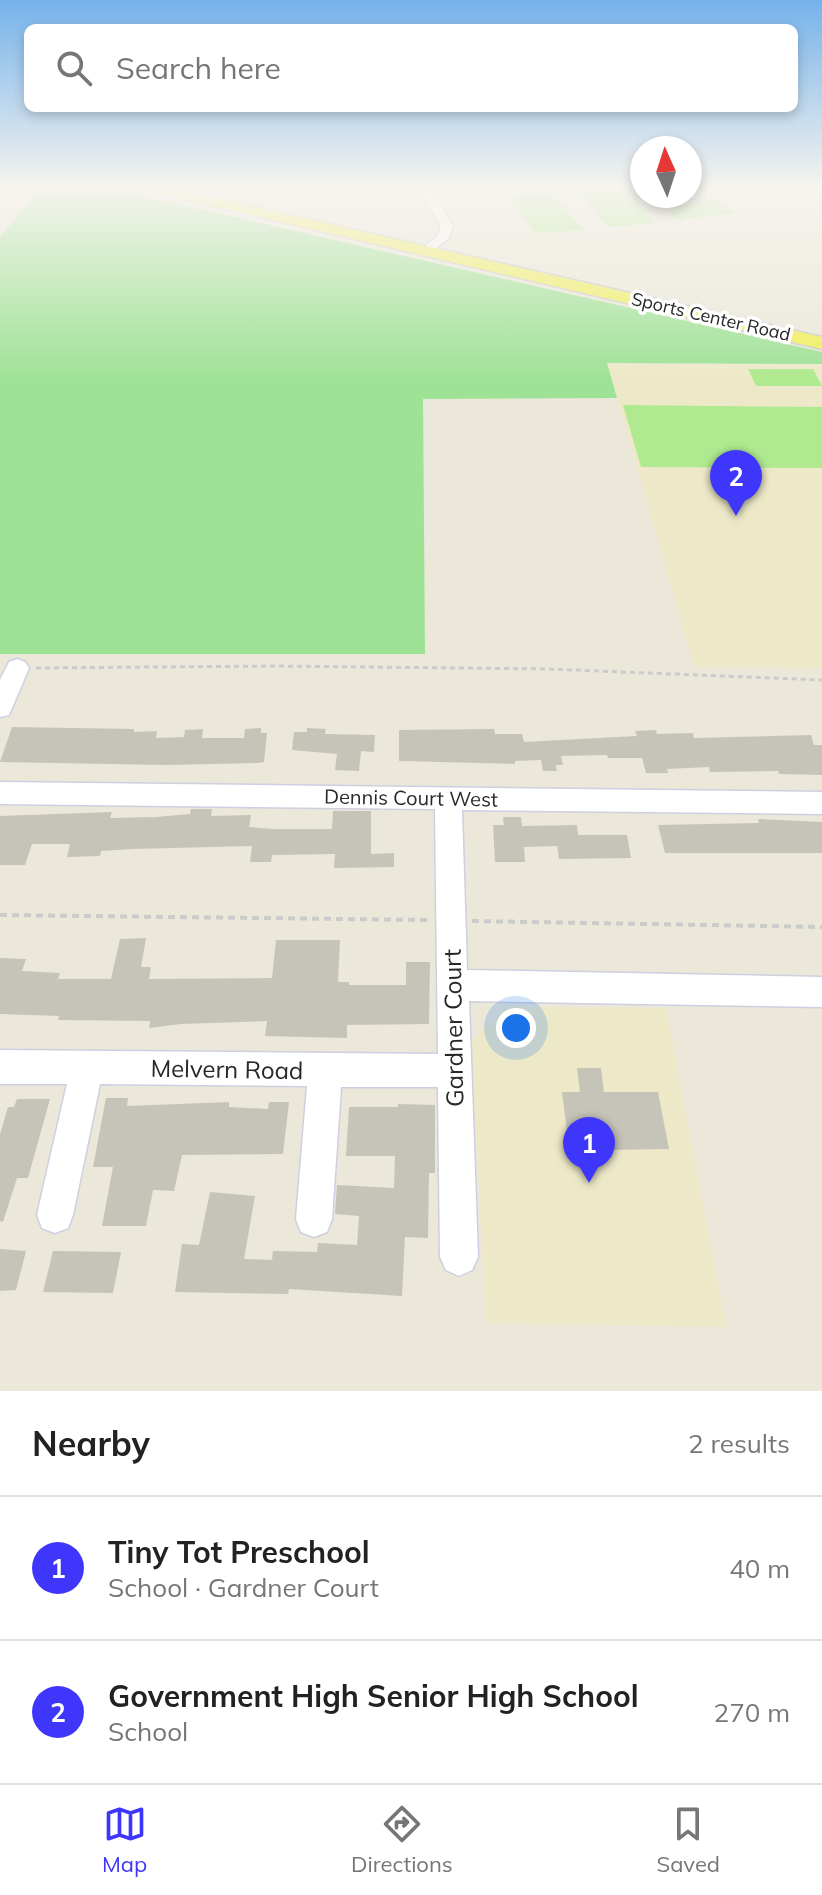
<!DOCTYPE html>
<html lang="en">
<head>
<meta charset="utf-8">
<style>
	body { margin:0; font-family:Mulish,sans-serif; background:#f2f2f2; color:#222 }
	.compass { position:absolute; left:630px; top:136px; width:72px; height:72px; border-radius:50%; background:#fff; box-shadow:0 4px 12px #0003; rotate:357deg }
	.you { position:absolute; left:516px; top:1028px; width:28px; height:28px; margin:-20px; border:6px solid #fff; border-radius:50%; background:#1a73e8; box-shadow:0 0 0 12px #1a73e833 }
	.badge { display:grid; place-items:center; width:52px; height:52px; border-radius:50%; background:#3e37fb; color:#fff; font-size:26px; font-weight:700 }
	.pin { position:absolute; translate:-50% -66px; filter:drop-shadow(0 2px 4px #0008) }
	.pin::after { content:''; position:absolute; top:42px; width:28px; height:24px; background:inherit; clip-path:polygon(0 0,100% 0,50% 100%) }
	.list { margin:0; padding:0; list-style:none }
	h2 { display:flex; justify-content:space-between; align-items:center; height:104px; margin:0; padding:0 32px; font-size:34px }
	h2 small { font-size:26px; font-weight:400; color:#767676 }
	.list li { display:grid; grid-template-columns:52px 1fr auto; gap:24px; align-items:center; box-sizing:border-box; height:144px; padding:0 32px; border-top:2px solid #e0e0e0 }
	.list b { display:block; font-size:30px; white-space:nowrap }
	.list p { margin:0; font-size:26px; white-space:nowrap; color:#767676 }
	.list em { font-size:26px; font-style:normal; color:#767676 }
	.icon { flex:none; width:44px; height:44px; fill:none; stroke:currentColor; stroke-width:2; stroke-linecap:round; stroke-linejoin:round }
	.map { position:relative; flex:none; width:822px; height:1391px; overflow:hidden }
	.search { position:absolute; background:#fff; box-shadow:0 4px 12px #0003; left:24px; right:24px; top:24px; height:88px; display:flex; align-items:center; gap:20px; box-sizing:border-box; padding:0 28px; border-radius:12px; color:#767676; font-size:30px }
	.sheet { height:392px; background:#fff }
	nav { display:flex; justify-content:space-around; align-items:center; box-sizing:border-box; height:112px; border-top:2px solid #e0e0e0; background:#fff; font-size:22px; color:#767676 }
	nav a { display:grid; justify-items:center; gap:4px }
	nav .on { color:#3e37fb }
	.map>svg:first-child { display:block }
	.education { fill:#ede9c8 }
	.green { fill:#9ee295 }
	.pitch { fill:#b0ea90 }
	.building { fill:#c6c4b9 }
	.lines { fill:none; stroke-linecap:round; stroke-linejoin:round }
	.minor-casing { stroke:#cfcfe2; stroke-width:3 }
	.major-casing { stroke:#cbcbcb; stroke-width:3 }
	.path-far1 { stroke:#cbcbcb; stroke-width:3; stroke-dasharray:5 4; stroke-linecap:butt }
	.path { stroke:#cbcbcb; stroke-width:4; stroke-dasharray:7 5; stroke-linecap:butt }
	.minor { fill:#fff; fill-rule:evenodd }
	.major { fill:#f1ef58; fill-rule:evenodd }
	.labels { text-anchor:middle; stroke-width:7; stroke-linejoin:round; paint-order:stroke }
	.far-street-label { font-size:18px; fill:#282828; stroke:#fff }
	.street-label { font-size:20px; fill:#282828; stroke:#fff }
	.near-street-label { font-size:24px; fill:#282828; stroke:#fff }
</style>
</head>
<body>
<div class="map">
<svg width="822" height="1391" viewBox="0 0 822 1391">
	<rect width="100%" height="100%" fill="#ebe7d9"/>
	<path class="education" d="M607,363l215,2v303l-128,-1z
		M505,1007l161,1 60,319 -240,-4 -15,-281z"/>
	<path class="green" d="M43,185h52l727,167v12l-215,-1 10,35 -194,1 2,255h-425v-417z"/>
	<path class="pitch" d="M621,189l35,34 -47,4 -32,-35z
		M553,194l30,36 -48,3 -27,-36z
		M717,199l19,14 -57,7 -18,-15z
		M748,369h65l9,17h-66z
		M623,405l199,2v61l-181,-1z"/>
	<path class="building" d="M12,727l122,2v3l23,-1 -1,7 28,-1 1,-7 18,-1 -1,9h42l1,-9 16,-1v5h6l-3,29 -6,1 -92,2 -166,-3z
		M307,728l19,1 -1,5 50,1 -1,17 -13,-1 -2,20 -24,-1 2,-16 -45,-4 2,-18h13z
		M494,729l1,5h27l2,8 113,-6 -2,-5 21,-1 1,4 36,-1 1,5 117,-3 3,10h8v30l-43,-1 -1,-3 -68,1 -1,-5 -42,2 1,4h-22l-4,-15h-34l-1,-3 -46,1 2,9h-7l1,6h-14l-2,-11 -26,1v3l-116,-3v-31z
		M191,809h21l-1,7 40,-1 -2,12 24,2h59l1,-18h38v43l23,-1v14l-60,1 1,-14 -63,1 -1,7h-21l2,-16 -119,3 -32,2 -1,5 -33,1 3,-13h-38l-7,21h-25v-49l112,-4 -2,6 46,-1 34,-3z
		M503,817h18l1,9 55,-1 1,10h49l4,23 -72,1 -2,-13 -33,1 1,15h-30l-2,-37h11z
		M758,819l64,3v31h-157l-7,-28 101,-2z
		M146,938l-5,29h10l-2,12 123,-1 4,-38h64l-2,42h11v3h57v-23h24l-1,62 -82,1v13l-82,-2 2,-15 -86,3 -32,4 1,-7 -92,-1 1,-4 -59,-2v-56l26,1 -4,12 38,2 -2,6h53l9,-40z
		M577,1068h24l3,24h54l11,57 -65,1 1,4h-35l-8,-62h18z
		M106,1098h22l-1,8 102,-4v5l39,2 1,-7h20l-6,52 -101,1 -8,36 -21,-1 -7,36h-44l11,-59h-20z
		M17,1099h33l-22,79h-11l-14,44 -3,-1v-87l8,-27h6z
		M398,1104l37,1v68h-6l-1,65 -23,-1 -3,59 -113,-7 -1,5 -113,-2 7,-48 17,1 11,-53 45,4 -11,63 28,1 1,-9 44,1 1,-9 39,2 2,-29 -24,-2 2,-29 57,3 1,-32h-49l3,-49h49z
		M0,1249l26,2 -10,39 -16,1z
		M53,1251l68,1 -8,41 -70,-1z"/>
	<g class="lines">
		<defs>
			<path id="minor" d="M417,185h12l24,41 -5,13 -21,16 -7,-4 18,-16 3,-9z
				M518,185h12l4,6 -10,2z
				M706,191l4,2v4l-69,7 -6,-4 6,-4h49v-3z
				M17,659l8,3 4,6 -20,47 -9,2v-37l9,-18z
				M0,782l822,10v22l-360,-4 5,160 355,7v30l-353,-6 9,256 -6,13 -13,6 -13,-6 -6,-13 -2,-170h-97l-9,132 -5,13 -13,5 -13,-5 -5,-13 11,-133 -207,-2 -27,131 -5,13 -13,5 -13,-5 -5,-13 30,-131h-67v-34l438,4 -3,-245 -435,-5z"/>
			<path id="major" d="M134,185h26l662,152v12l-681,-160z"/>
		</defs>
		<use href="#minor" class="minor-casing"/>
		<use href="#major" class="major-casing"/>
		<path class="path-far1" d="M36,668l240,-2 272,3 274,11"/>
		<path class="path" d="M0,915l428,5
			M472,921l350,6"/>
		<use href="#minor" class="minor"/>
		<use href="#major" class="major"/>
	</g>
	<linearGradient id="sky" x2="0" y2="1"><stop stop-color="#75b2eb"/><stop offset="0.49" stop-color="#f6f4ee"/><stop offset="1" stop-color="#f6f4ee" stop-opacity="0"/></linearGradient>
	<rect width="822" height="380" fill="url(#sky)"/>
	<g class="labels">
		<g class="far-street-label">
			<text transform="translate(711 317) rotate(13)" y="6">Sports Center Road</text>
		</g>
		<g class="street-label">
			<text transform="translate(411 798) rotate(1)" y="7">Dennis Court West</text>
		</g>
		<g class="near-street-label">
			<text transform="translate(454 1028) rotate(-91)" y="8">Gardner Court</text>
			<text transform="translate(227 1070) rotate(1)" y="8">Melvern Road</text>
		</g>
	</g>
</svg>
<svg class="compass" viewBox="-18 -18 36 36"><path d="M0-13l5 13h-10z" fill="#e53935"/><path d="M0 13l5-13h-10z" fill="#767676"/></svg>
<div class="you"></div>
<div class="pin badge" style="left:589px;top:1183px">1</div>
<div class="pin badge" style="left:736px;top:516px">2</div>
<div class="search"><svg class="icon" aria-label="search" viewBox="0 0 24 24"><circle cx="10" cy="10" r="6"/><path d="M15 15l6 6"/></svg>Search here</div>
</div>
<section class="sheet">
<h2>Nearby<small>2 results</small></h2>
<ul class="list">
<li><span class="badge">1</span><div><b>Tiny Tot Preschool</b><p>School · Gardner Court</p></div><em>40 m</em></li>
<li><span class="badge">2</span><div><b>Government High Senior High School</b><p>School</p></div><em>270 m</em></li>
</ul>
</section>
<nav>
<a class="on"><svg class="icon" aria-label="map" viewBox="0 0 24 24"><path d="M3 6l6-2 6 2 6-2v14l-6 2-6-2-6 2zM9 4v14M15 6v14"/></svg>Map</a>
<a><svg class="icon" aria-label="directions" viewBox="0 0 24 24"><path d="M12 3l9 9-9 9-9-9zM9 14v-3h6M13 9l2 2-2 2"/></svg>Directions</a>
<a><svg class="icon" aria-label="saved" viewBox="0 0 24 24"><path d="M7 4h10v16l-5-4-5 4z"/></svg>Saved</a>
</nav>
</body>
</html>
